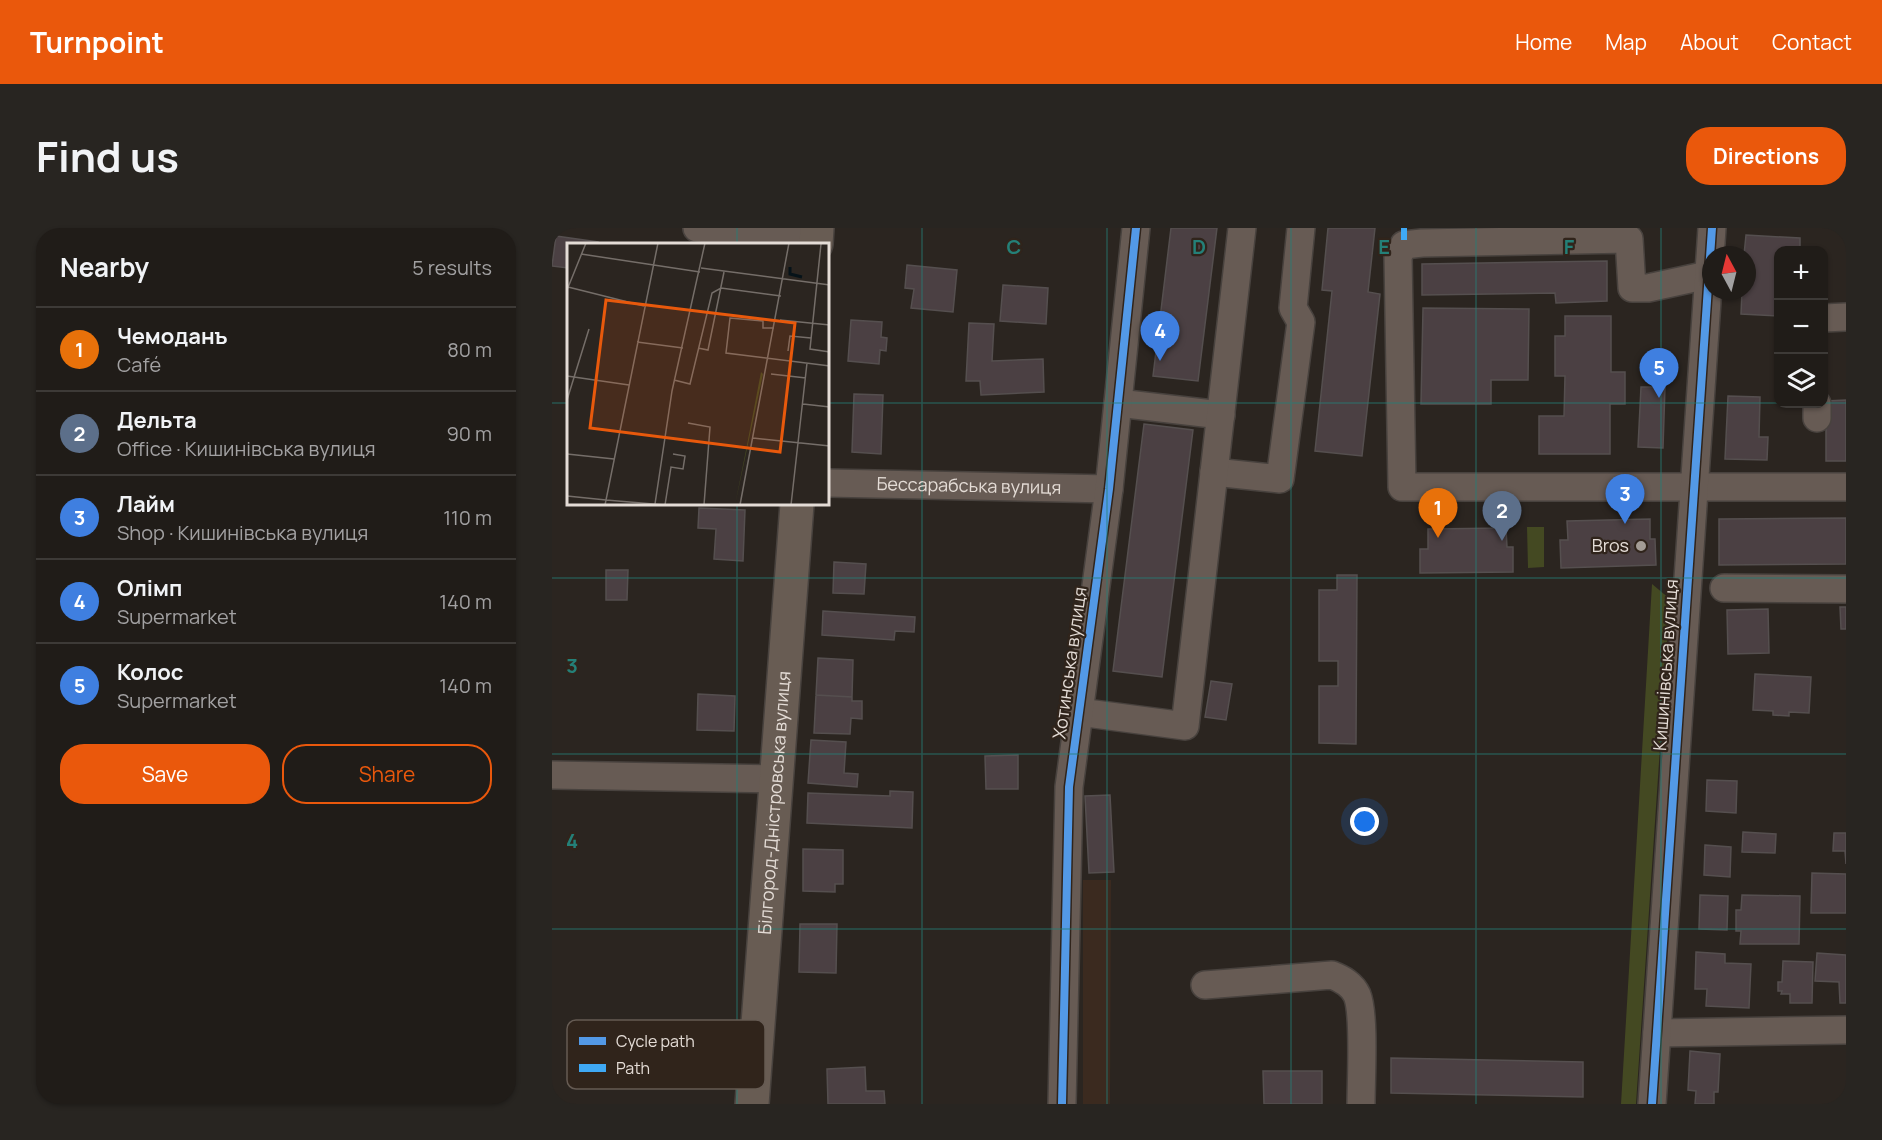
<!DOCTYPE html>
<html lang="en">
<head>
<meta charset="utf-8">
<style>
	body { margin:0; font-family:Manrope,sans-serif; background:#282521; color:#f1f3f6 }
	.controls { position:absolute; right:18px; top:18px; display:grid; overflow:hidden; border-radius:12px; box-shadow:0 2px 4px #0004 }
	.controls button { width:54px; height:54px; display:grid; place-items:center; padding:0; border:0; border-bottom:2px solid #3d3a37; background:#201c18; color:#f1f3f6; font:30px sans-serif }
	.compass { position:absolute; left:1150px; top:18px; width:54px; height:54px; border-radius:50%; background:#201c18; box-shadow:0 2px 4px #0004; rotate:353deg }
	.you { position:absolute; left:813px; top:594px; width:21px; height:21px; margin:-15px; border:4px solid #fff; border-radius:50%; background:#1a73e8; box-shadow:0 0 0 9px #1a73e833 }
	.badge { display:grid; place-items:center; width:39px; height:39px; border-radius:50%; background:#ea580c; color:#fff; font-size:20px; font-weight:700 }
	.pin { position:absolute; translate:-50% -50px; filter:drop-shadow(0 2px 3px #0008) }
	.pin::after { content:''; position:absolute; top:32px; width:21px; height:18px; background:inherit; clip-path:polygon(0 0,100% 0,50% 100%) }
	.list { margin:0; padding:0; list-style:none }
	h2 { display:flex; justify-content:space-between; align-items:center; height:78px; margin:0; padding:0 24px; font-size:26px }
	h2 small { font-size:20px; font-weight:400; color:#a2a1a2 }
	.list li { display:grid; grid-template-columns:39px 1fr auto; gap:18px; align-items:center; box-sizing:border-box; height:84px; padding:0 24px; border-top:2px solid #3d3a37 }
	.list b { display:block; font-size:22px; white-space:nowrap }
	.list p { margin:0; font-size:20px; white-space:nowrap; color:#a2a1a2 }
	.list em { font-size:20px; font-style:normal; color:#a2a1a2 }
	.actions { display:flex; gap:12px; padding:18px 24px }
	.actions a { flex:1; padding:14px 0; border:2px solid #ea580c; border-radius:24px; text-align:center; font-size:21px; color:#ea580c }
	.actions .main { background:#ea580c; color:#fff }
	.icon { flex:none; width:33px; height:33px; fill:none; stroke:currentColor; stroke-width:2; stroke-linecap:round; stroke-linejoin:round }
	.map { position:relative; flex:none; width:1294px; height:876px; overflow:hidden; border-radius:24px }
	header { display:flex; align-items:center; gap:36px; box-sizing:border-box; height:84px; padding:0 30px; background:#ea580c; color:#fff }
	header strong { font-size:28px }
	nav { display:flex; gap:33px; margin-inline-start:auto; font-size:21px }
	.intro { display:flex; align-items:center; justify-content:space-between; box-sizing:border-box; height:144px; padding:0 36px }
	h1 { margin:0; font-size:42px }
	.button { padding:15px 27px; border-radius:24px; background:#ea580c; color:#fff; font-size:21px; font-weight:700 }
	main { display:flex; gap:36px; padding:0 36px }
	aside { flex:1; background:#201c18; border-radius:24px; box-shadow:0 2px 4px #0004 }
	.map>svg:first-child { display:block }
	.built { fill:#3b2a1f }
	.green { fill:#444922 }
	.building { fill:#4b4043; stroke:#554f4f; stroke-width:1.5 }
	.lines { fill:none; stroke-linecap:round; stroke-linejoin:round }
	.minor-casing { stroke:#48423e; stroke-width:30 }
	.major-casing { stroke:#48423e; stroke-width:36 }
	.minor { stroke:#675b54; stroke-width:27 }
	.major { stroke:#685c53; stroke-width:33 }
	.quiet { stroke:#3fa9f5; stroke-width:6; stroke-dasharray:12 6; stroke-linecap:butt }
	.cycleway-casing { stroke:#30241b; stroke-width:11 }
	.cycleway { stroke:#5399e6; stroke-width:8 }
	.grid { fill:none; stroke:#248078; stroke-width:1.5; stroke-opacity:0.55 }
	.poi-dot { fill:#a39c96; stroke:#30241b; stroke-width:2 }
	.labels { text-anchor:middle; stroke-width:4.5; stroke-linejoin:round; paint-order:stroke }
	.street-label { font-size:18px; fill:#e4dcd6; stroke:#30241b }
	.poi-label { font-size:18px; fill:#e4dcd6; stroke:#30241b; text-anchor:end }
	.inset-river { fill:none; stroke:#061319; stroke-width:3 }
	.inset-road { fill:none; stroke:#756e69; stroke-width:1.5 }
	.view { fill:#e8590c; fill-opacity:0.15; stroke:#e8590c; stroke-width:3 }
	.inset-edge { fill:none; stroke:#e4dcd6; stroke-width:3 }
	.key { fill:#30241b; stroke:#665b53; stroke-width:1.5 }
	.key-label { font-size:16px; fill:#e4dcd6 }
	.grid-label { font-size:20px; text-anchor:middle; font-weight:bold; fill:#248078; stroke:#30241b; stroke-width:4.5; stroke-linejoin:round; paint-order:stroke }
</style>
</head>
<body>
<header>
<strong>Turnpoint</strong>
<nav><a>Home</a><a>Map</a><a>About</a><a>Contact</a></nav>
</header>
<div class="intro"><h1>Find us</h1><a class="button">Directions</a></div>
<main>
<aside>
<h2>Nearby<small>5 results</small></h2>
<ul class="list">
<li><span class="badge" style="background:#e8710a">1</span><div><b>Чемоданъ</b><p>Café</p></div><em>80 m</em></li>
<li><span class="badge" style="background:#5c6f8a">2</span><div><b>Дельта</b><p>Office · Кишинівська вулиця</p></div><em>90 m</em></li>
<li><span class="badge" style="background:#3f7fe0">3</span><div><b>Лайм</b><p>Shop · Кишинівська вулиця</p></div><em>110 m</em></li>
<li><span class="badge" style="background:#3f7fe0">4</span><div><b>Олімп</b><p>Supermarket</p></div><em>140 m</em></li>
<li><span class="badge" style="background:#3f7fe0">5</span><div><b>Колос</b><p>Supermarket</p></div><em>140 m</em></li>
</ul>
<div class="actions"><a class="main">Save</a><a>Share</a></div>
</aside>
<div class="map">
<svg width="1294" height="876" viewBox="0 0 1294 876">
	<rect width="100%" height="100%" fill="#2b2520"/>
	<path class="built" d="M531,652h28l-1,224h-27z"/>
	<path class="green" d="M975,299h17v40l-16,1z
		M1100,356l18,15 -34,505h-15z"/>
	<path class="building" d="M619,0h46l-19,153 -45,-5z
		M776,0h47l-7,64 12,2 -18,162 -47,-5 17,-160 -10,-1z
		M1194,7l54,3v12h-22v66l-37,-2 1,-23h5v-36h-3z
		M4,8l42,6v2h-30v24l-16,-2z
		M1055,33v40l-51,2 -1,-10 -133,2v-31z
		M355,37l50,5 -4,42 -42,-4 3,-19 -9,-1z
		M451,57l45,3 -2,36 -46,-3z
		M871,80l106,1 -1,71h-37v24h-70z
		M1013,88h46v56h14v32h-15v50h-71v-38h25l1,-40h-10v-40h10z
		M299,92l31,2 -1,15 6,1 -1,13 -6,-1 -1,14 -31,-3z
		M417,95l25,1 -2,37 51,-2 1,33 -63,3 -1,-14h-14z
		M1089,159h24l-2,61 -25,-1z
		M302,166l29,1 -2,59 -29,-2z
		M1176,168l32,1 -1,40h9l-1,23 -42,-1z
		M1294,172v61h-20v-60z
		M592,196l49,6 -31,247 -49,-6z
		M147,280l46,2 -2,51 -29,-2 2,-30 -18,-1z
		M1294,290v46l-127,1v-46z
		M1098,291v20h5l1,26 -95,3 -1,-28h8l-1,-19z
		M954,300l1,19h6v25l-93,1v-24h8v-20z
		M282,334l32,2 -2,30 -31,-1z
		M54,342h22l-1,30h-21z
		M785,347h20l-1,169 -37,-1v-57h19v-25h-19v-71h18z
		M1288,379h6v22h-5z
		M1216,381l1,44 -41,1 -1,-44z
		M271,383l92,6 -1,15 -19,-1 -1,9 -72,-5z
		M266,430l35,2 -1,37 -36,-2z
		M1203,446l56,3 -2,36 -20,-1v4l-16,-1v-4l-20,-1z
		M659,453l21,3 -6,36 -21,-3z
		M146,466l37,2 -1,35 -37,-1z
		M264,467l36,2v4h10v18l-11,-1 -1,16 -36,-1z
		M259,512l35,2 -2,31 14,1 -1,13 -49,-4z
		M466,527v34h-32l-1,-33z
		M1155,552l30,1 -1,32 -30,-2z
		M338,563l23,1 -1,36 -105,-5 1,-30 82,3z
		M558,567l4,77 -25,1 -4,-77z
		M1191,604l33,2 -1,19 -33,-1z
		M1282,605h12v31l-1,-13h-12z
		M1153,617l26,2 -1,30 -26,-2z
		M251,621l40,1v34h-8v8l-32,-1z
		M1260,645l34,1v39h-35z
		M1148,667l28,1 -1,34 -28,-1z
		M1190,667l58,1 -1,48h-59l1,-13h-5v-21h5z
		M248,696h37l-1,49 -37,-1z
		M1144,724l29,2v9l26,1 -2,44 -43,-2 1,-17h-12z
		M1265,725l29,2v48h-6l-1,-21 -24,-1z
		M1231,733l30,1 -1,41h-22v-9h-9l1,-3h-4v-9h4z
		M1138,823l30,3 -2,38h-4v12h-19l1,-13 -8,-1z
		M839,830l192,4v35l-192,-4z
		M313,839l1,24h18l1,13h-57l-1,-35z
		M711,843h59v33h-58z"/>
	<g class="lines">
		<defs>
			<g id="minor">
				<path d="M145,0l119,10"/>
				<path d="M1156,47l-60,13h-16l-3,-49 -207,4 -18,2 -6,11 4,231h444"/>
				<path d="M1272,90l22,-1"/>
				<path d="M566,175l103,12"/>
				<path d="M1265,190v-14"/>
				<path d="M662,244l66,7 21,-157 -8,-14 8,-80"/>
				<path id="s1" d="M276,255l281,6"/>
				<path d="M1172,360l122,1"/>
				<path d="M527,484l106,14 57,-498"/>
				<path d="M0,547l224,4"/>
				<path d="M653,757l127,-10c10,4 20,9 25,20 8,19 4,85 4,109"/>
				<path d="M1105,805l189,-3"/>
				<path d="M510,876l7,-317 40,-298 27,-261"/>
				<path d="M1100,876l60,-876"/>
			</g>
			<g id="major">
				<path d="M264,16l1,-16"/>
				<path id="s2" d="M200,876l45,-600"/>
			</g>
		</defs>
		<use href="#minor" class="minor-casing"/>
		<use href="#major" class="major-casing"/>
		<use href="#minor" class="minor"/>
		<use href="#major" class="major"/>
		<path class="quiet" d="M852,0v17"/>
		<defs>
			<path id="cycleway" d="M510,876l7,-317 40,-298 27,-261
				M1100,876l60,-876"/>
		</defs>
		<use href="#cycleway" class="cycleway-casing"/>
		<use href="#cycleway" class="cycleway"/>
	</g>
	<path class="grid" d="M185,0v16M370,0v876M555,0v876M739,0v876M924,0v876M1109,0v876M0,175h16M276,175h950M1272,175h22M185,276v600M0,350h1294M0,526h1294M0,701h1294"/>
	<circle class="poi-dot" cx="1089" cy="318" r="6"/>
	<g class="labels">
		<g class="street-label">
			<text dy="6" stroke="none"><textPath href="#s1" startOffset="141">Бессарабська вулиця</textPath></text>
			<text transform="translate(518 435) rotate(-82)" y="6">Хотинська вулиця</text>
			<text transform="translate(1114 437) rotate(-86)" y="6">Кишинівська вулиця</text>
			<text dy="6" stroke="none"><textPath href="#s2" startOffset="302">Білгород-Дністровська вулиця</textPath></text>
		</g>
		<g class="poi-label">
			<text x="1077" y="324">Bros</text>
		</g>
	</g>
	<g transform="translate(15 15)">
		<rect width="262" height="262" fill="#2b2520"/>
		<path d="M194,129l2,2 -28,131 11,-55z" fill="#444922"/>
		<path class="inset-river" d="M223,24v7l12,3"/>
		<path class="inset-road" d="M254,1l-11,105 20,3M14,11l119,18M134,25l129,17M1,44l76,19M0,47l19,-47M213,77l50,5M207,85h-11v-7l-33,-3 -4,35 104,13M70,99l46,6M131,105l10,2 16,-78M221,108l2,-15 21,2M204,131l35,4M0,133l62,9M107,137l16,4 22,-91 9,-5 60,8M0,157l22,-71M236,161l27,3M121,180l22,4 -6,78M186,195l77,8M0,211l47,5M0,253l39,4M39,257l59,5M88,261l17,-113 33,-148M38,262l53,-262M98,262l6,-38 12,2 2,-13 -12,-2M173,262l49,-262M224,262l16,-142"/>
		<path class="view" d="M39,57l189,23 -15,129 -190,-24z"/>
		<rect width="262" height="262" class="inset-edge"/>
	</g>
	<rect x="15" y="792" width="198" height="69" rx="9" class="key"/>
	<rect x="27" y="809" width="27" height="8" fill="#5399e6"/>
	<rect x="27" y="836" width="27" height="8" fill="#3fa9f5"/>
	<g class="key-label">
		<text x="64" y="819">Cycle path</text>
		<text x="64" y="846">Path</text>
	</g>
	<g class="grid-label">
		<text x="462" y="26">C</text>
		<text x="647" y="26">D</text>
		<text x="832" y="26">E</text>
		<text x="1017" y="26">F</text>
		<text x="20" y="445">3</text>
		<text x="20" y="620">4</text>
	</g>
</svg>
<div class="controls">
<button>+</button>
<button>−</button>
<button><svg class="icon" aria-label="layers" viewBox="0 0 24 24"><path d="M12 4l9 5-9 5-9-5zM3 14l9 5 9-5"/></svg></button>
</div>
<svg class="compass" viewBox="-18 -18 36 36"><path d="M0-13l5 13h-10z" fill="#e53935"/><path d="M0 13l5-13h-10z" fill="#a2a1a2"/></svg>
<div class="you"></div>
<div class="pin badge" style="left:886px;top:310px;background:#e8710a">1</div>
<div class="pin badge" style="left:950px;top:313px;background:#5c6f8a">2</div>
<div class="pin badge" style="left:1073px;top:296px;background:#3f7fe0">3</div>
<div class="pin badge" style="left:608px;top:133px;background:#3f7fe0">4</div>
<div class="pin badge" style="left:1107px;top:170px;background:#3f7fe0">5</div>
</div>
</main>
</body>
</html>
